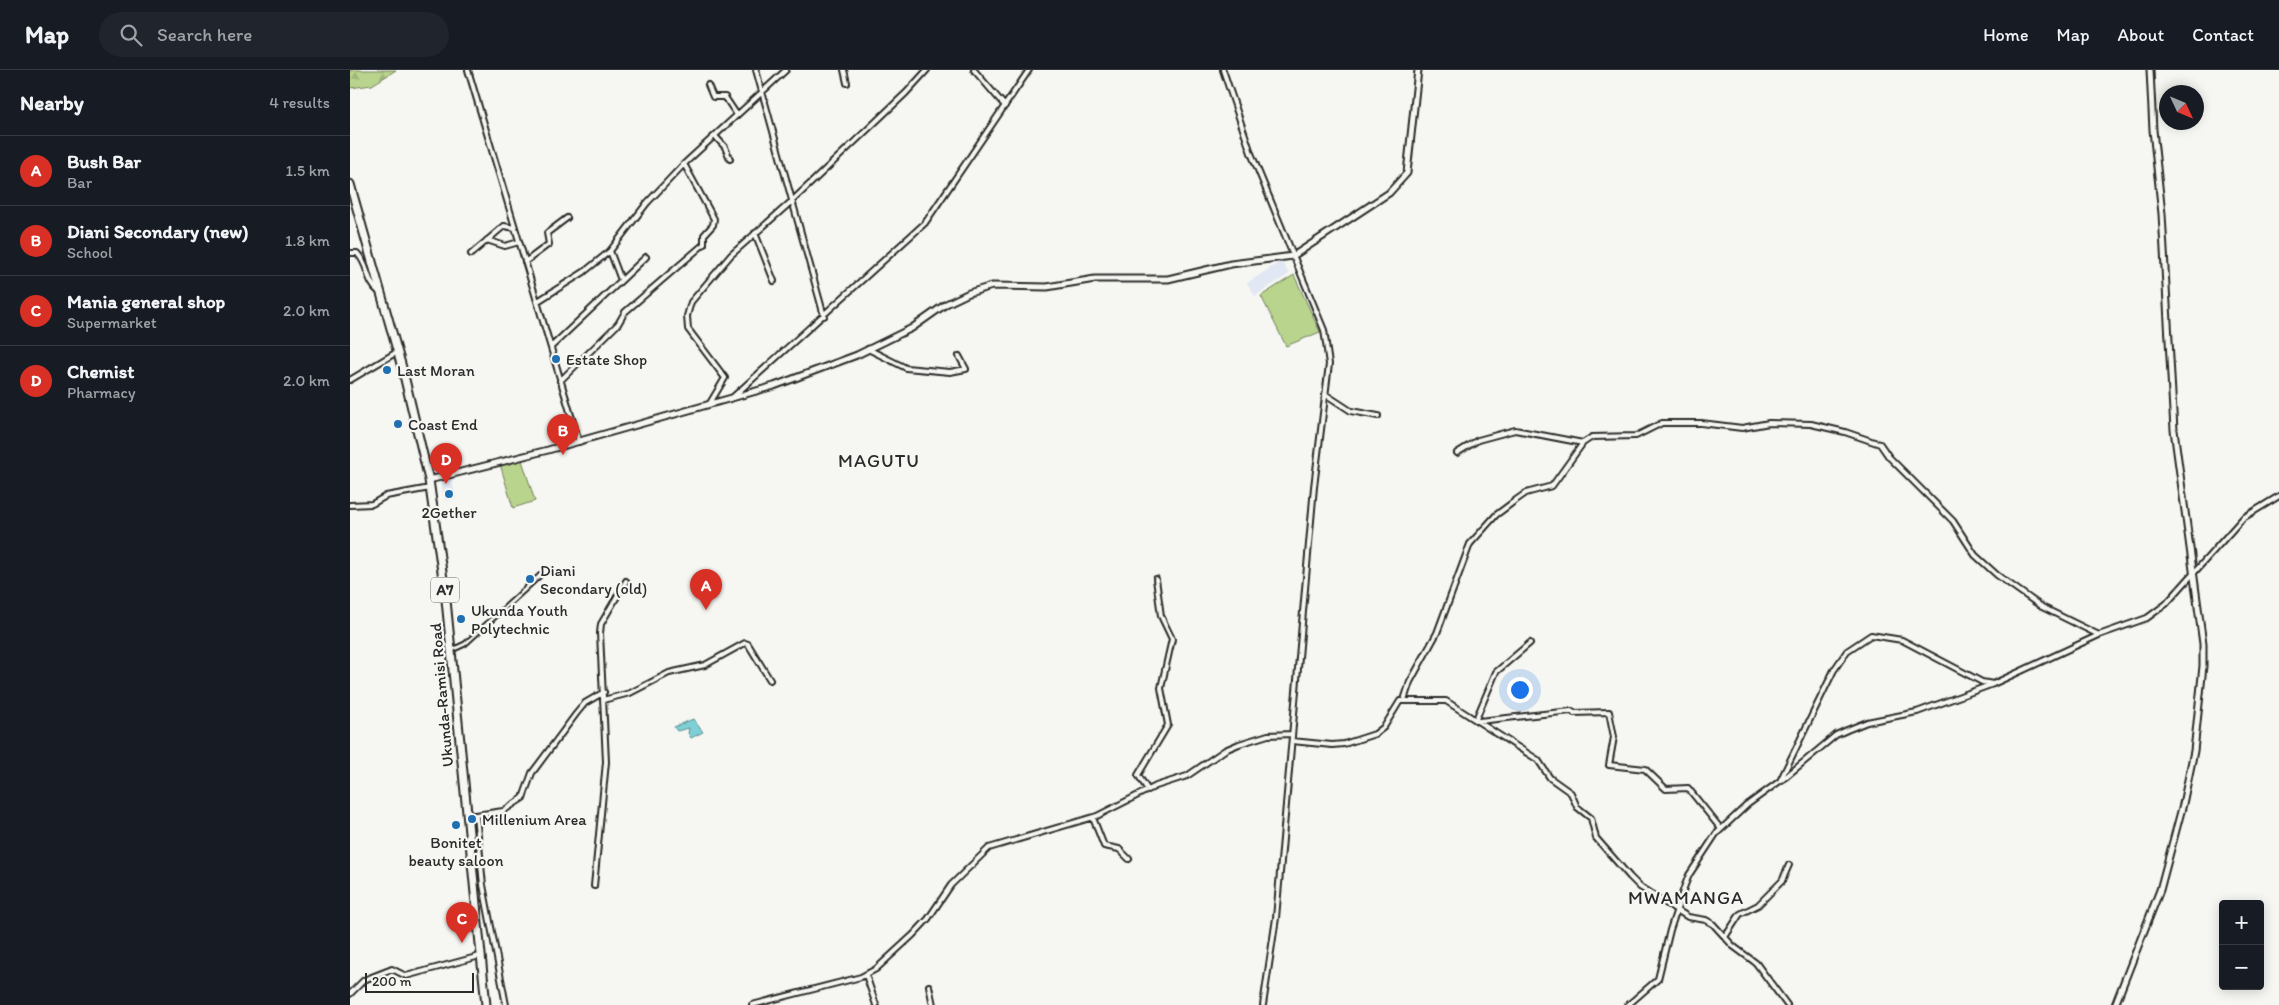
<!DOCTYPE html>
<html lang="en">
<head>
<meta charset="utf-8">
<style>
	body { margin:0; font-family:Itim,sans-serif; background:#20242c; color:#f1f3f6 }
	.controls { position:absolute; right:15px; bottom:15px; display:grid; overflow:hidden; border-radius:5px; box-shadow:0 2px 12px #0003 }
	.controls button { width:45px; height:45px; display:grid; place-items:center; padding:0; border:0; border-bottom:1px solid #363941; background:#171b24; color:#f1f3f6; font:25px sans-serif }
	.compass { position:absolute; left:1809px; top:15px; width:45px; height:45px; border-radius:50%; background:#171b24; box-shadow:0 2px 12px #0003; rotate:134deg }
	.scale { position:absolute; left:15px; bottom:12px; width:109px; box-sizing:border-box; padding-left:5px; border:2px solid #2b2b2b; border-top:0; font-size:14px; line-height:18px; white-space:nowrap; color:#2b2b2b; -webkit-text-stroke:4px #f6f6f2; paint-order:stroke }
	.you { position:absolute; left:1169px; top:619px; width:18px; height:18px; margin:-12px; border:4px solid #fff; border-radius:50%; background:#1a73e8; box-shadow:0 0 0 8px #1a73e833 }
	.badge { display:grid; place-items:center; width:32px; height:32px; border-radius:50%; background:#d93025; color:#fff; font-size:16px; font-weight:700 }
	.pin { position:absolute; translate:-50% -41px; filter:drop-shadow(0 1px 2px #0008) }
	.pin::after { content:''; position:absolute; top:26px; width:18px; height:15px; background:inherit; clip-path:polygon(0 0,100% 0,50% 100%) }
	.list { margin:0; padding:0; list-style:none }
	h2 { display:flex; justify-content:space-between; align-items:center; height:65px; margin:0; padding:0 20px; font-size:21px }
	h2 small { font-size:16px; font-weight:400; color:#9ea1a6 }
	.list li { display:grid; grid-template-columns:32px 1fr auto; gap:15px; align-items:center; box-sizing:border-box; height:70px; padding:0 20px; border-top:1px solid #363941 }
	.list b { display:block; font-size:19px; white-space:nowrap }
	.list p { margin:0; font-size:16px; white-space:nowrap; color:#9ea1a6 }
	.list em { font-size:16px; font-style:normal; color:#9ea1a6 }
	.icon { flex:none; width:28px; height:28px; fill:none; stroke:currentColor; stroke-width:2; stroke-linecap:round; stroke-linejoin:round }
	.map { position:relative; flex:none; width:1929px; height:935px; overflow:hidden }
	header { display:flex; align-items:center; gap:30px; box-sizing:border-box; height:70px; padding:0 25px; background:#171b24; border-bottom:1px solid #363941 }
	header strong { font-size:24px }
	nav { display:flex; gap:28px; margin-inline-start:auto; font-size:18px }
	.search { width:350px; height:45px; background:#20242c; display:flex; align-items:center; gap:12px; box-sizing:border-box; padding:0 18px; border-radius:28px; color:#9ea1a6; font-size:19px }
	main { display:flex }
	aside { flex:1; background:#171b24 }
	.map>svg:first-child { display:block }
	.built { fill:#e1e8f3 }
	.grass { fill:#b9d48c; stroke:#72805c }
	.forest { fill:url(#forest-firs); stroke:#72805c }
	.water { fill:#7ed0d7; stroke:#5d8e92 }
	.lines { fill:none; stroke-linecap:round; stroke-linejoin:round }
	.pedestrian-casing { stroke:#2b2b2b; stroke-width:7 }
	.minor-casing { stroke:#2b2b2b; stroke-width:8 }
	.tertiary-casing { stroke:#2b2b2b; stroke-width:9 }
	.trunk-casing { stroke:#2b2b2b; stroke-width:11 }
	.pedestrian { stroke:#f6f6f2; stroke-width:3 }
	.minor { stroke:#f6f6f2; stroke-width:4 }
	.tertiary { stroke:#f6f6f2; stroke-width:5 }
	.trunk { stroke:#f6f6f2; stroke-width:7 }
	.poi-dot { fill:#1f6fb2; stroke:#f6f6f2; stroke-width:2 }
	.labels { text-anchor:middle; stroke-width:4.5; stroke-linejoin:round; paint-order:stroke }
	.shield { fill:#f6f6f2; stroke:#686867; stroke-width:1 }
	.shield-label { font-size:15px; font-weight:bold; fill:#2b2b2b }
	.poi-label { font-size:16px; fill:#2b2b2b; stroke:#f6f6f2; text-anchor:start }
	.street-label { font-size:16px; fill:#2b2b2b; stroke:#f6f6f2 }
	.quarter-label { font-size:19px; letter-spacing:1px; fill:#2b2b2b; stroke:#f6f6f2 }
</style>
</head>
<body>
<header>
<strong>Map</strong>
<div class="search"><svg class="icon" aria-label="search" viewBox="0 0 24 24"><circle cx="10" cy="10" r="6"/><path d="M15 15l6 6"/></svg>Search here</div>
<nav><a>Home</a><a>Map</a><a>About</a><a>Contact</a></nav>
</header>
<main>
<aside>
<h2>Nearby<small>4 results</small></h2>
<ul class="list">
<li><span class="badge">A</span><div><b>Bush Bar</b><p>Bar</p></div><em>1.5 km</em></li>
<li><span class="badge">B</span><div><b>Diani Secondary (new)</b><p>School</p></div><em>1.8 km</em></li>
<li><span class="badge">C</span><div><b>Mania general shop</b><p>Supermarket</p></div><em>2.0 km</em></li>
<li><span class="badge">D</span><div><b>Chemist</b><p>Pharmacy</p></div><em>2.0 km</em></li>
</ul>
</aside>
<div class="map">
<svg width="1929" height="935" viewBox="0 0 1929 935">
	<defs>
		<pattern id="forest-firs" width="22" height="20" patternUnits="userSpaceOnUse" patternTransform="scale(1.25)"><rect width="22" height="20" fill="#b9d48c"/><path d="M5 1l3.5 6h-7zM16 11l3.5 6h-7z" fill="#9fb679"/></pattern>
	</defs>
	<rect width="100%" height="100%" fill="#f6f6f2"/>
	<filter id="ink" filterUnits="userSpaceOnUse"><feTurbulence type="fractalNoise" baseFrequency=".02" numOctaves="2"/><feDisplacementMap in="SourceGraphic" scale="10" xChannelSelector="R" yChannelSelector="G"/><feConvolveMatrix kernelMatrix="1 2 1 2 8 2 1 2 1" color-interpolation-filters="sRGB"/></filter>
	<g filter="url(#ink)">
		<path class="built" d="M931,191l8,13 -34,22 -8,-13z
			M101,407l5,21 -11,3 -5,-22z"/>
		<path class="grass" d="M944,205l26,57 -34,14 -25,-50z
			M171,387l14,44 -22,7 -13,-44z"/>
		<path class="forest" d="M0,0h46l-24,15 -22,3z"/>
		<path class="water" d="M343,649l10,13 -12,6 -3,-5 1,-5 -12,3 -3,-4z"/>
		<g class="lines">
			<defs>
				<path id="pedestrian" d="M102,580l13,-6 81,-74"/>
				<path id="minor" d="M118,0l111,372
					M406,0l68,246
					M494,0l3,13
					M624,0l31,36
					M873,0l28,83 73,177 5,34 -15,123 -38,431 -13,87
					M358,15l5,12h12l12,18
					M365,66l10,11 5,12
					M405,163l19,48
					M137,170l18,6 14,-4
					M260,181l11,29
					M0,183h7c12,12 9,29 22,39
					M121,184l33,-28 11,2
					M175,192l24,-18 -2,-11 20,-15
					M188,231l46,-29 26,-21 37,-48 37,-39 102,-94
					M201,277l95,-90
					M518,279l38,19 44,4 16,-3 -7,-13
					M0,310l47,-28
					M210,311l58,-57 7,-12 79,-68v-9l9,-10 1,-6 -30,-55
					M975,324l26,17 27,5
					M384,326l191,-173 104,-153
					M360,333l15,-25 -37,-49 -1,-13 4,-14 40,-47 61,-54 114,-108 21,-23
					M1107,383l21,-13 37,-10 68,13
					M0,435l22,-1 14,-8 44,-8
					M253,630l27,-7 39,-20 36,-8 40,-22 3,1 22,36
					M1054,630l6,-18 27,-49 33,-89 26,-29 20,-15 10,-7 26,-7 31,-43 9,-6 44,-1 26,-13h39l41,5 27,-5 42,1 34,8 35,12 9,13 64,64 22,34 22,20 45,32 57,28
					M1126,649l20,-47 34,-29
					M1129,651l92,-10 3,2 35,-1 5,25 -5,28 36,4 21,20 22,-1 33,41
					M942,671l40,4 12,-1 31,-10 9,-7 16,-26h46l92,59 12,18 21,15 6,14 14,11 5,20 34,39 10,10 48,30 18,3 7,4 20,22 23,17 31,42
					M1432,710l54,-45 11,-5 20,-8 50,-10 76,-28
					M798,720l-10,-15 30,-50 -7,-37 11,-49 -11,-23 -5,-37
					M117,745h9l7,70 23,120
					M126,745l27,-4 20,-13 9,-25 44,-59 9,-11 19,-11
					M743,748l11,28 15,3 10,10
					M244,816l12,-124 -6,-129 1,-9 25,-43
					M1375,867l15,-23 18,-9 24,-24 7,-16
					M516,905l10,30
					M579,916l4,19
					M0,924l14,-14 28,-11 14,7 74,-20
					M402,935l109,-28 15,-8 37,-34 15,-16 23,-34 38,-37 108,-32 59,-30 31,-10 38,-26 14,-6 29,-9 24,-1
					M1278,935l30,-26 12,-49 15,-45 4,-10 27,-41 31,-29 33,-24 54,-111 13,-19 24,-16 31,5 80,42 11,2 106,-49 48,-17 19,-14 77,-86 36,-22"/>
				<path id="tertiary" d="M79,410l119,-30 226,-64 83,-31 55,-27 34,-24 23,-11 23,-7 55,1 48,-8h73l63,-15 62,-8 96,-63 18,-20 11,-103
					M1765,935l45,-115 23,-86 11,-53 9,-85v-22l-29,-214 -12,-216 -9,-84 -3,-60"/>
				<path id="trunk" d="M0,114l53,187 26,109 17,120 40,405"/>
			</defs>
			<use href="#pedestrian" class="pedestrian-casing"/>
			<use href="#minor" class="minor-casing"/>
			<use href="#tertiary" class="tertiary-casing"/>
			<use href="#trunk" class="trunk-casing"/>
			<use href="#pedestrian" class="pedestrian"/>
			<use href="#minor" class="minor"/>
			<use href="#tertiary" class="tertiary"/>
			<use href="#trunk" class="trunk"/>
		</g>
	</g>
	<g class="poi-dot">
		<circle cx="206" cy="289" r="5"/>
		<circle cx="37" cy="300" r="5"/>
		<circle cx="48" cy="354" r="5"/>
		<circle cx="99" cy="424" r="5"/>
		<circle cx="180" cy="509" r="5"/>
		<circle cx="111" cy="549" r="5"/>
		<circle cx="122" cy="749" r="5"/>
		<circle cx="106" cy="755" r="5"/>
	</g>
	<g class="labels">
		<rect class="shield" x="81" y="507.5" width="28" height="25" rx="4"/>
		<g class="shield-label">
			<text x="95" y="525">A7</text>
		</g>
		<g class="poi-label">
			<text x="216" y="295">Estate Shop</text>
			<text x="47" y="306">Last Moran</text>
			<text x="58" y="360">Coast End</text>
			<text x="99" y="448" text-anchor="middle">2Gether</text>
			<text x="190" y="506">Diani<tspan x="190" dy="18">Secondary (old)</tspan></text>
			<text x="121" y="546">Ukunda Youth<tspan x="121" dy="18">Polytechnic</tspan></text>
			<text x="132" y="755">Millenium Area</text>
			<text x="106" y="778" text-anchor="middle">Bonitet<tspan x="106" dy="18">beauty saloon</tspan></text>
		</g>
		<g class="street-label">
			<text transform="translate(91 625) rotate(-95)" y="6">Ukunda-Ramisi Road</text>
		</g>
		<g class="quarter-label">
			<text x="529" y="397">MAGUTU</text>
			<text x="1336" y="834">MWAMANGA</text>
		</g>
	</g>
</svg>
<div class="controls">
<button>+</button>
<button>−</button>
</div>
<svg class="compass" viewBox="-18 -18 36 36"><path d="M0-13l5 13h-10z" fill="#e53935"/><path d="M0 13l5-13h-10z" fill="#9ea1a6"/></svg>
<div class="scale">200 m</div>
<div class="you"></div>
<div class="pin badge" style="left:356px;top:540px">A</div>
<div class="pin badge" style="left:213px;top:385px">B</div>
<div class="pin badge" style="left:112px;top:873px">C</div>
<div class="pin badge" style="left:96px;top:414px">D</div>
</div>
</main>
</body>
</html>
